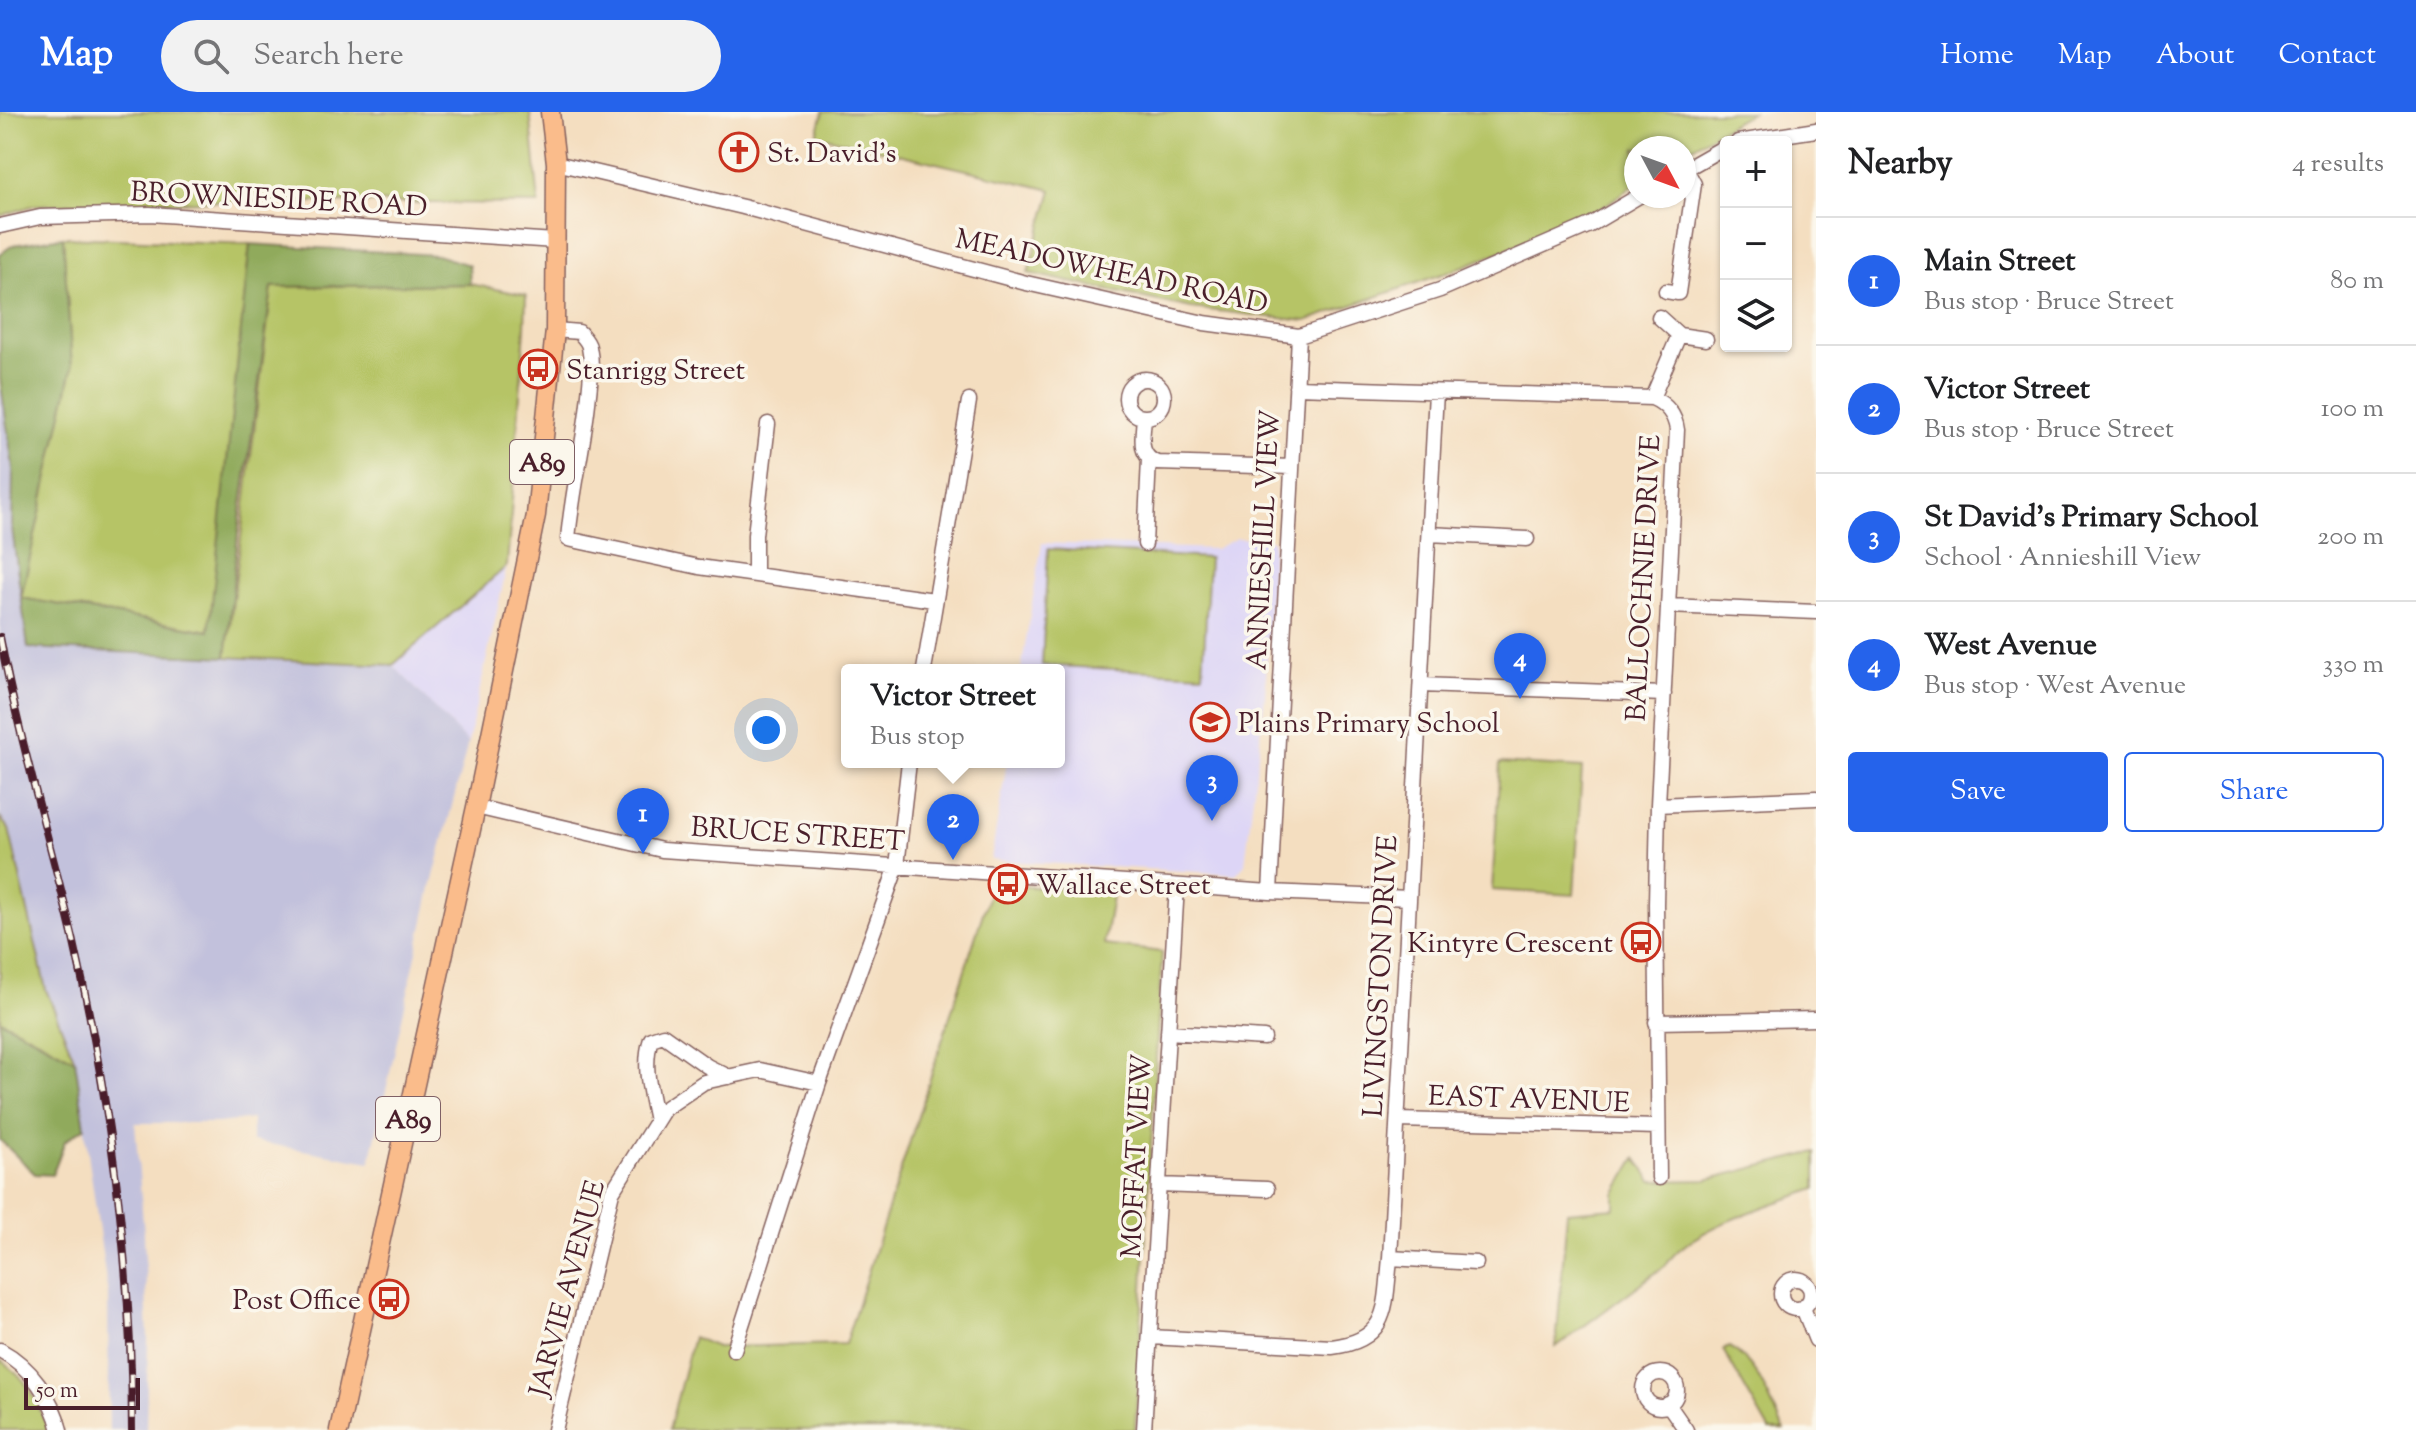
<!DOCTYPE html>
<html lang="en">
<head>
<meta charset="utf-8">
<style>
	body { margin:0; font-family:"Sorts Mill Goudy",serif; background:#f2f2f2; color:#202124 }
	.controls { position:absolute; right:24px; top:24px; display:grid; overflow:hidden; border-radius:8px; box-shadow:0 2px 6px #0004 }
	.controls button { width:72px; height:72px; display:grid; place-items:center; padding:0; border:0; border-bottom:2px solid #e0e0e0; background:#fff; color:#202124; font:40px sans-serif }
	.compass { position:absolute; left:1624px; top:24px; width:72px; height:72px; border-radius:50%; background:#fff; box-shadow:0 2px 6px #0004; rotate:131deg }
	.scale { position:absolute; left:24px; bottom:20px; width:116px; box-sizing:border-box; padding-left:8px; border:4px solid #4a1f2b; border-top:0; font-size:22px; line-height:28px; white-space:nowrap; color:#4a1f2b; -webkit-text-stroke:6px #fbf7ec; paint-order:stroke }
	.you { position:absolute; left:766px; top:618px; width:28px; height:28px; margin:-20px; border:6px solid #fff; border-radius:50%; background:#1a73e8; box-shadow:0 0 0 12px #1a73e833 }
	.badge { display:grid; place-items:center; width:52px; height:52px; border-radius:50%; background:#2563eb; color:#fff; font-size:26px; font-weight:700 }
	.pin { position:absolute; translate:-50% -66px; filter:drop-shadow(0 2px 4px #0008) }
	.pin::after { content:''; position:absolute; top:42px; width:28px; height:24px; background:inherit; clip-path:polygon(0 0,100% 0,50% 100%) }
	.popup { position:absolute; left:841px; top:552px; width:224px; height:104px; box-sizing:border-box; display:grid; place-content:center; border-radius:8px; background:#fff; filter:drop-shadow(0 2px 6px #0005); font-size:26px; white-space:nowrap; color:#757577 }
	.popup b { font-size:30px; color:#202124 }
	.popup::after { content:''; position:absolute; left:50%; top:100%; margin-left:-16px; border:16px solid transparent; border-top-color:#fff }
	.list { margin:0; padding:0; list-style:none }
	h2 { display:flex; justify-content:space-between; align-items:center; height:104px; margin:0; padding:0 32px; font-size:34px }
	h2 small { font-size:26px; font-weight:400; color:#757577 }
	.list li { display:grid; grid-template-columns:52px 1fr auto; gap:24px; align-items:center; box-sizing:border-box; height:128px; padding:0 32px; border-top:2px solid #e0e0e0 }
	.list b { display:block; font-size:30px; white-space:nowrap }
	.list p { margin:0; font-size:26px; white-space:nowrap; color:#757577 }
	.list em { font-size:26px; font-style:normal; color:#757577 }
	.actions { display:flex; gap:16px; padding:24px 32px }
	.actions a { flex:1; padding:18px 0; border:2px solid #2563eb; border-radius:8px; text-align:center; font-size:28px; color:#2563eb }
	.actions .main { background:#2563eb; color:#fff }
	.icon { flex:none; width:44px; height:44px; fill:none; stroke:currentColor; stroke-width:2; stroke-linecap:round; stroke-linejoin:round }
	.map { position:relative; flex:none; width:1816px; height:1318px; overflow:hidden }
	header { display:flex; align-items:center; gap:48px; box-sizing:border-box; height:112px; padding:0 40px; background:#2563eb; color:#fff }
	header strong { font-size:38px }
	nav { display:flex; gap:44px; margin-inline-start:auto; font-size:28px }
	.search { width:560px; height:72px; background:#f2f2f2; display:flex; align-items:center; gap:20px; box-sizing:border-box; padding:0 28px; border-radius:44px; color:#757577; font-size:30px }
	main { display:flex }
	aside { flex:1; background:#fff }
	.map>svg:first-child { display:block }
	.built { fill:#ddd5f6 }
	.industrial { fill:#c2c1dc }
	.green { fill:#b6c466; stroke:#807248; stroke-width:2 }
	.forest { fill:#90aa5b; stroke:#6d6443; stroke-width:2 }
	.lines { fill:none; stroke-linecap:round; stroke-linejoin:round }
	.minor-casing { stroke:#86625f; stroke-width:17 }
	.major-casing { stroke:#86625f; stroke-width:21 }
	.minor { stroke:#fff; stroke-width:14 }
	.major { stroke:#fabc8b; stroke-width:18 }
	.rail-casing { stroke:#4a1f2b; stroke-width:8 }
	.rail { stroke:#fbf7ec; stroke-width:5; stroke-dasharray:15; stroke-linecap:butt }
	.labels { text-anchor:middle; stroke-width:7; stroke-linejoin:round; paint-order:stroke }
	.shield { fill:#fbf7ec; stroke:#7f6065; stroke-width:2 }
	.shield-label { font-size:26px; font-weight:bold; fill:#4a1f2b }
	.poi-label { font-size:28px; fill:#4a1f2b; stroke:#fbf7ec; text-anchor:start }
	.street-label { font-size:28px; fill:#4a1f2b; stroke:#fbf7ec }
</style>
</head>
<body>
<header>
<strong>Map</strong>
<div class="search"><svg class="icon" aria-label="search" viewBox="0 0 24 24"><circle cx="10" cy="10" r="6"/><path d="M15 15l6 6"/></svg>Search here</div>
<nav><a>Home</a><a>Map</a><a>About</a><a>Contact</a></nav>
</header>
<main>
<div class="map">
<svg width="1816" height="1318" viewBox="0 0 1816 1318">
	<rect width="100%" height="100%" fill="#fbf7ec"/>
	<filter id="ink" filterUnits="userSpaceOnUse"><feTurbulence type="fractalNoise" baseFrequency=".0125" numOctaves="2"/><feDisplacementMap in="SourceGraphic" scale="16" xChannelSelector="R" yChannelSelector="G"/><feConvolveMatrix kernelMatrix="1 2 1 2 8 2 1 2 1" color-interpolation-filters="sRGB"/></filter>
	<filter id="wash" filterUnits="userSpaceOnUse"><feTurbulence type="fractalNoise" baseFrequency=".006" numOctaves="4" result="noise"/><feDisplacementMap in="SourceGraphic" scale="32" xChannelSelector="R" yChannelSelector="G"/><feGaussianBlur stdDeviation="1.8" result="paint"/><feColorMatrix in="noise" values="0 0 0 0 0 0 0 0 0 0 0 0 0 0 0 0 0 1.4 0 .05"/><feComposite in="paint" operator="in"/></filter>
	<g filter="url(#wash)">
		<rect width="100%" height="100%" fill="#f4dec0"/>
		<path class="built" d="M1237,426l36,2 -8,156 -20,168 -9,10 -245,-14 16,-98h52v-92h-38l21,-127 173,6z
			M507,454l-39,177 -75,-78z"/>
		<path class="industrial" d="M0,267l13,88 -1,62 16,119 365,17 75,78 -36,141 -62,278 -118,-21v-22l-34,4h-83l9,111 4,105 -2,91h-37l-1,-135 -33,-235 -29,-70 -37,-161 -9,-11z"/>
		<path class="green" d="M0,0h530l9,92 -329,-3 -175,4 -35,11z
			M823,0h929l-68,40v-4h-48v35l-47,34 -135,53 -148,51 -115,-13 -163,-35 24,-83 -235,-55z
			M63,125l187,7 -40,387 -189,-33 51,-230z
			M470,172l56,11 -1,33 -18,238 -114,99 -167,-8 46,-370z
			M1048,437l161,9 -6,116 -161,-9z
			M1500,651l82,5 -8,127 -82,-5z
			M0,706l9,11 37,161 29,70 -75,-40z
			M992,773l121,6 -9,54 58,7 -27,478h-466l24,-93 24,10 128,-3z
			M1816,1040v37c-40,14 -128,39 -150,76l-110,82 11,-135 48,-4v-14l21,-36 16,23 54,-1z
			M1729,1235c30,16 40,54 55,83h-15l-46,-80z
			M0,1248c29,19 36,38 48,70h-48z"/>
		<path class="forest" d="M63,125l9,131 -51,230 188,33 41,-387 187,11 32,10 1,19 -198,3 -34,247 -12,123 -198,-9 -16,-119 1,-62 -13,-88v-125l13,-9z
			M0,908l75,40 10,67 -20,14 -13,34 -17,-1 -35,-34z"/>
	</g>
	<g filter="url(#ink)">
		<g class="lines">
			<defs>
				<path id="minor" d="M1738,30l78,-12
					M556,51l187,44 283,76 178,40 95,13 141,-46 150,-65 49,-29
					M1684,58l42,-24
					M0,114l40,-9 110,-3 405,27
					M1666,179l12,2 16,-109 -8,-15
					M1659,205l20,18 27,4
					M555,218l24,2c4,5 9,9 10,15 4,18 1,38 -1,56 -5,46 -16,90 -20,136l131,28 235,33
					M1126 286a19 19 0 1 1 38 0a19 19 0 1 1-38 0Z
					M1296,275l356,11c14,6 23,17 25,32l-19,375 -2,99 3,274
					M1652,286l27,-63
					M1144,305c-1,19 -7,38 13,46l135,4
					M1429,422l98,5
					M1145,432l4,-85
					M755,463v-40l13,-111
					M1668,494l148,6
					M924,558l45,-269
					M1421,573l243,9
					M1658,693l158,-7
					M476,695l186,43 608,42 139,6
					M1270,780l29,-556
					M1656,910l160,-3
					M1168,920l96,6
					M1398,1008l260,7
					M656,1009c-5,-27 -14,-55 -5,-82l12,-4 44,31 22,11
					M1159,1073l108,4
					M1390,1146l86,5
					M1781 1182a15 15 0 1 1 30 0a15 15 0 1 1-30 0Z
					M1803,1196l13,32
					M1150,1225l182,10c58,-7 53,-41 58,-89l46,-866
					M0,1238c30,16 52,47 60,80
					M734,1238l85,-267 78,-217 12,-104
					M1643 1278a17 17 0 1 1 34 0a17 17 0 1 1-34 0Z
					M1668,1292l18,26
					M555,1318l57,-238 52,-83 40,-27 56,-12 59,13
					M1144,1318l33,-544"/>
				<path id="major" d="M339,1318l137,-623 60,-292 19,-185 1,-167 -6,-51"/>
			</defs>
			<use href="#minor" class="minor-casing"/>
			<use href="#major" class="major-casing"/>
			<use href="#minor" class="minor"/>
			<use href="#major" class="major"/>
			<defs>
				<path id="rail" d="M0,525c19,102 49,200 73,301 37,162 59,326 59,492"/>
			</defs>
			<use href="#rail" class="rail-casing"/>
			<use href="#rail" class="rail"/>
		</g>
	</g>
	<defs>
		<symbol id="church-ring" viewBox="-11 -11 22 22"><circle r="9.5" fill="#fbf7ec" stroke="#c8321e" stroke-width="1.5"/><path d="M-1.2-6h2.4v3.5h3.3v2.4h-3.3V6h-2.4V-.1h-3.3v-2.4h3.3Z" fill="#c8321e"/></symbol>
		<symbol id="bus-ring" viewBox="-11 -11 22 22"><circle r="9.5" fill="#fbf7ec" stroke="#c8321e" stroke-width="1.5"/><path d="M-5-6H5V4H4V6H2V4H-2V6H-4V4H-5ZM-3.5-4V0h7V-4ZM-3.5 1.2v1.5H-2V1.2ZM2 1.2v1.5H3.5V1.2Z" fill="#c8321e"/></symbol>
		<symbol id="school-ring" viewBox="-11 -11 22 22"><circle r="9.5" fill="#fbf7ec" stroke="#c8321e" stroke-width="1.5"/><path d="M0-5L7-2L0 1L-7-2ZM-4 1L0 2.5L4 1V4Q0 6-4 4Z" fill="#c8321e"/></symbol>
	</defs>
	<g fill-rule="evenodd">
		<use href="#church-ring" x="717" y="18" width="44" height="44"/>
		<use href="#bus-ring" x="516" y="235" width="44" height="44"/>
		<use href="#school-ring" x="1188" y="588" width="44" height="44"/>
		<use href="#bus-ring" x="986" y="750" width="44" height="44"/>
		<use href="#bus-ring" x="1619" y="808" width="44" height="44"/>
		<use href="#bus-ring" x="367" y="1165" width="44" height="44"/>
	</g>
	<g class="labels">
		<g class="shield">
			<rect x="510" y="328" width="64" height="44" rx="6"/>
			<rect x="376" y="985" width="64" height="44" rx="6"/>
		</g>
		<g class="shield-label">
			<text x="542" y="359">A89</text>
			<text x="408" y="1016">A89</text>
		</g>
		<g class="poi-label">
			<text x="767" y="50">St. David's</text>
			<text x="566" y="267">Stanrigg Street</text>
			<text x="1238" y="620">Plains Primary School</text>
			<text x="1036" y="782">Wallace Street</text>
			<text x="1613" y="840" text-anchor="end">Kintyre Crescent</text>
			<text x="361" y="1197" text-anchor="end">Post Office</text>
		</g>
		<g class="street-label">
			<text transform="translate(279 86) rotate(3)" y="10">BROWNIESIDE ROAD</text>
			<text transform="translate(1112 158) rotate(12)" y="10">MEADOWHEAD ROAD</text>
			<text transform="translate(1262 428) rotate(-87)" y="10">ANNIESHILL VIEW</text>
			<text transform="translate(1642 466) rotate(-87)" y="10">BALLOCHNIE DRIVE</text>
			<text transform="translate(798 721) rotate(4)" y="10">BRUCE STREET</text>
			<text transform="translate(1379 864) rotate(-87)" y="10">LIVINGSTON DRIVE</text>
			<text transform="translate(1529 986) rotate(2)" y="10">EAST AVENUE</text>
			<text transform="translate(1135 1044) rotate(-87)" y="10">MOFFAT VIEW</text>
			<text transform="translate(566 1176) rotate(-75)" y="10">JARVIE AVENUE</text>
		</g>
	</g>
</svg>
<div class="controls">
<button>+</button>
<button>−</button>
<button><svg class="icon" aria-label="layers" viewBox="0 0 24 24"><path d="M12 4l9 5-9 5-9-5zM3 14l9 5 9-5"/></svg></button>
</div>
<svg class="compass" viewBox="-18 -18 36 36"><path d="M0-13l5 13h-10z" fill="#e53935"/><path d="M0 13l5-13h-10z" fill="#757577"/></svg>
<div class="scale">50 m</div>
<div class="you"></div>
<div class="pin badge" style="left:643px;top:742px">1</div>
<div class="pin badge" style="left:953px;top:748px">2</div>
<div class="popup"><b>Victor Street</b>Bus stop</div>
<div class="pin badge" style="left:1212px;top:709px">3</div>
<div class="pin badge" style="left:1520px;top:587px">4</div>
</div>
<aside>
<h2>Nearby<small>4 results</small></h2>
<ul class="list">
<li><span class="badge">1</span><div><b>Main Street</b><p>Bus stop · Bruce Street</p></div><em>80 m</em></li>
<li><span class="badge">2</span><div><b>Victor Street</b><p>Bus stop · Bruce Street</p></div><em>100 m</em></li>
<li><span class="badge">3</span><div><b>St David's Primary School</b><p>School · Annieshill View</p></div><em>200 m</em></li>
<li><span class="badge">4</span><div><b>West Avenue</b><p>Bus stop · West Avenue</p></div><em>330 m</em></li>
</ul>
<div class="actions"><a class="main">Save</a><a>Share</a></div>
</aside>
</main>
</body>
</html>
